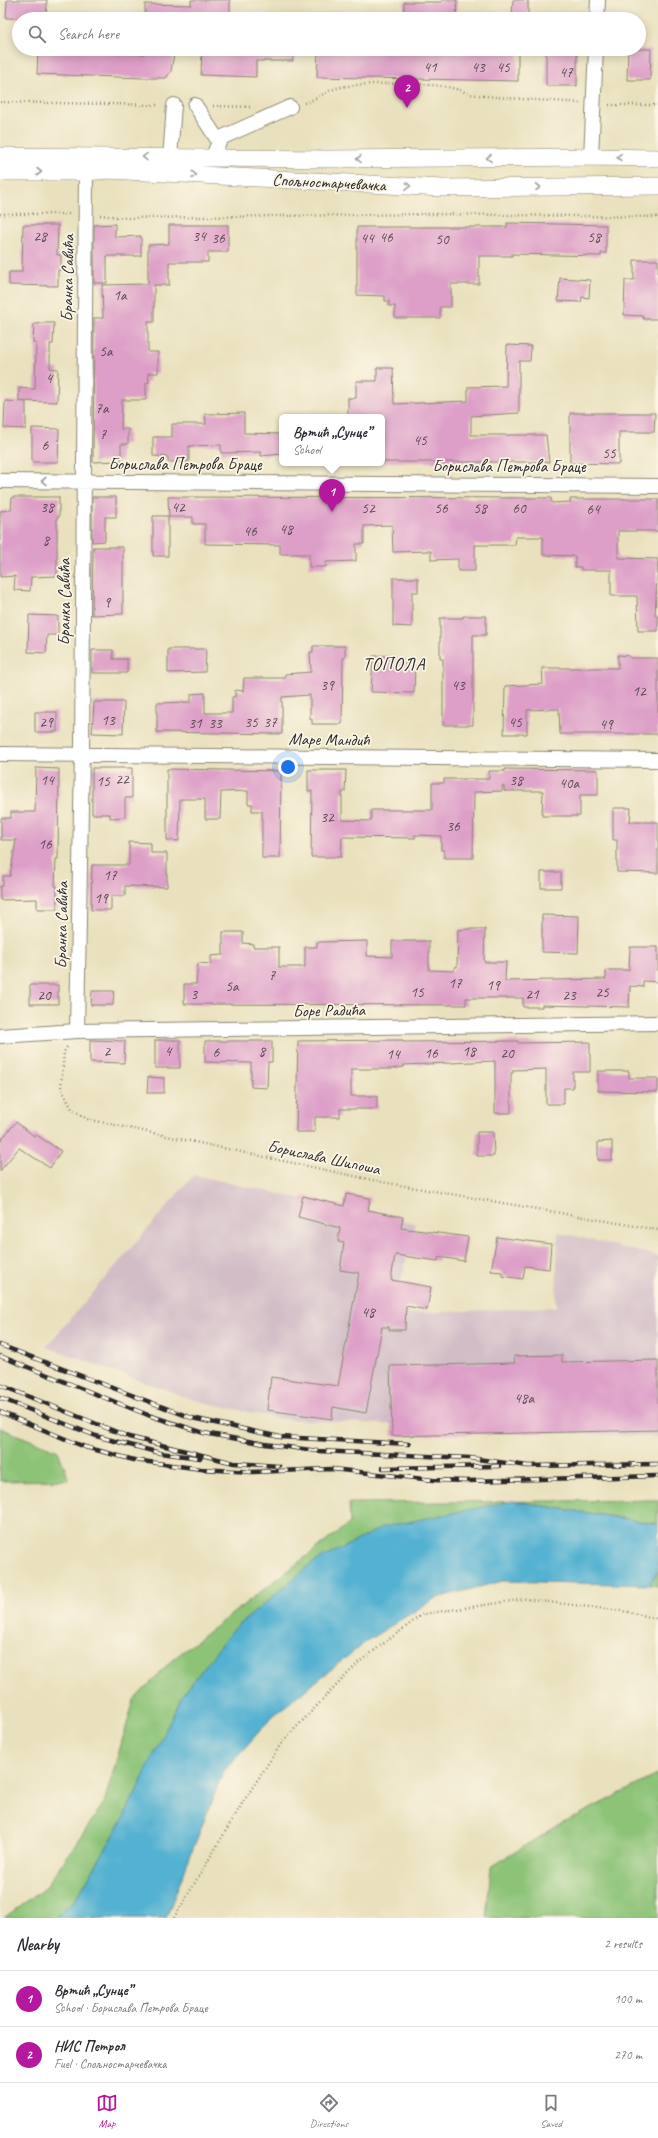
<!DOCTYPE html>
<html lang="en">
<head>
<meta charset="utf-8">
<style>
	body { margin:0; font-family:Caveat,sans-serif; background:#f7f7f7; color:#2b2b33 }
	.you { position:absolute; left:288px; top:767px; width:14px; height:14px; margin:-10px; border:3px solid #fff; border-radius:50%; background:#1a73e8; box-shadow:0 0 0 6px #1a73e833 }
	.badge { display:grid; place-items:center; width:26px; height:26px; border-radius:50%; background:#b5179e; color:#fff; font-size:13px; font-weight:700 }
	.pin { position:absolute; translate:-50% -33px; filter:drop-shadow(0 1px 2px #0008) }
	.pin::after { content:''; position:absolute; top:21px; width:14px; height:12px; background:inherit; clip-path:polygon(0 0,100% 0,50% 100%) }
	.popup { position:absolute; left:279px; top:414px; width:106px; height:52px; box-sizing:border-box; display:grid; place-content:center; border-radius:6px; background:#fff; filter:drop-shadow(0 1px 3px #0005); font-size:13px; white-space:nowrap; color:#7c7c81 }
	.popup b { font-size:15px; color:#2b2b33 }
	.popup::after { content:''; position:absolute; left:50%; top:100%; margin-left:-8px; border:8px solid transparent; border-top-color:#fff }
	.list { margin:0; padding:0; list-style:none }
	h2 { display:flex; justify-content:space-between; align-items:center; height:52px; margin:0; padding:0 16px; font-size:17px }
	h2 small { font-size:13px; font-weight:400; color:#7c7c81 }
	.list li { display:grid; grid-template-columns:26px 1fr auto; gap:12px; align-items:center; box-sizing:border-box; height:56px; padding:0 16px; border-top:1px solid #e1e1e2 }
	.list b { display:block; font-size:15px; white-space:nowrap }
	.list p { margin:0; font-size:13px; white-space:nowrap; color:#7c7c81 }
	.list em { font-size:13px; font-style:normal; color:#7c7c81 }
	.icon { flex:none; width:22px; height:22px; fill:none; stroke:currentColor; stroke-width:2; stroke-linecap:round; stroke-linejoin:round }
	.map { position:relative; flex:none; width:658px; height:1918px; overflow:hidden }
	.search { position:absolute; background:#fff; box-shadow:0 2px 10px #0003; left:12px; right:12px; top:12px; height:44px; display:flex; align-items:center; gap:10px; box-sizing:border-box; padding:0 14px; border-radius:22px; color:#7c7c81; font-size:15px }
	.sheet { height:164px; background:#fff }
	nav { display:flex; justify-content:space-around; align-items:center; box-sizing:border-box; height:56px; border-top:1px solid #e1e1e2; background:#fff; font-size:11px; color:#7c7c81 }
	nav a { display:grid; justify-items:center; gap:2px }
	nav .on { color:#b5179e }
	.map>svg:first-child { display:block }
	.industrial { fill:#d2bdc7 }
	.green { fill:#8cc377; stroke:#5c7751 }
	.water { fill:#53b1d1; stroke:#3f6e7e }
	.building { fill:#dd9ec7 }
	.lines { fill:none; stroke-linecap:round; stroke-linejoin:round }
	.minor-casing { stroke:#8a8674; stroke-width:16 }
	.tertiary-casing { stroke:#8a8674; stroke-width:18 }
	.path { stroke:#8a8674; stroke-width:2.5; stroke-dasharray:1 3; stroke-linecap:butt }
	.minor { stroke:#fff; stroke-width:14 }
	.tertiary { stroke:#fff; stroke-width:17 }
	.rail-casing { stroke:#2b2b2b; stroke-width:4.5 }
	.rail { stroke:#fcf5e5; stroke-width:3; stroke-dasharray:9; stroke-linecap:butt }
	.oneway { stroke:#a0a0a0 }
	.labels { text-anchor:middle; stroke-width:3.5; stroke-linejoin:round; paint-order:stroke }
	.number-label { font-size:15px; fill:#584852 }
	.street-label { font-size:17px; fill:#2b2b2b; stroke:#fcf5e5 }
	.neighbourhood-label { font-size:18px; letter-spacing:1px; fill:#2b2b2b; stroke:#fcf5e5 }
</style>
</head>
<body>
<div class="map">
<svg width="658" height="1918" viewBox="0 0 658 1918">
	<rect width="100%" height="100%" fill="#fcf5e5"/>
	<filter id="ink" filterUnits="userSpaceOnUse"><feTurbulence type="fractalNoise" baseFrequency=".025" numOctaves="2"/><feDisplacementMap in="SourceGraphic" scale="8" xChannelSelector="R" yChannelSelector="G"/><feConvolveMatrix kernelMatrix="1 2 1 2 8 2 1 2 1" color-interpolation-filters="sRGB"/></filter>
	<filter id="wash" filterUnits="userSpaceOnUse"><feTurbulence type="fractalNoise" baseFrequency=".012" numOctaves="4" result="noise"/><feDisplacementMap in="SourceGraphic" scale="16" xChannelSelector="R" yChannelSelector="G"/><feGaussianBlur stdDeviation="0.9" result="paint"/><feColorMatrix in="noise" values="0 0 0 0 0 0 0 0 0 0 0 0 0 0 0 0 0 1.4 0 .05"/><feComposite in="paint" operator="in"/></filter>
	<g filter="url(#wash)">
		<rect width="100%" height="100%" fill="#e9e1bd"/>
		<path class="industrial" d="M194,1175l221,49 -22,90 163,-7 2,-75 100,24v181l-378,-18 -86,-19 -148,-53z"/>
		<path class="green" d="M0,1428l58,23 11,29 -69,1z
			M658,1500v24l-146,-23 -390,320 -46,78 -22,19h-50l42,-31 58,-84 30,-103 38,-40 178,-137 -1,-20z
			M658,1571v15l-8,-1z
			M658,1774v144h-172l5,-51 68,-42z"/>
		<path class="water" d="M512,1501l146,23v47l-8,14 -147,-4 -67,17 -68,42 -94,75 -51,57 -57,146h-112l22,-19 46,-78 60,-125 49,-64 80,-68 72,-37z"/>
		<g id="blocks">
			<path class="building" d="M7,0h40l-1,19 -40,-1z
				M191,0h39v19h-85v-15l46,1z
				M442,0h15l-1,19h-52v-17h38z
				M513,0h15v19h-16z
				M38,49h78l-1,4 29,1v-5h26l4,5 -3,17 -5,7h-23l-106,-4z
				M202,49h91v12h-37v16l-55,-2z
				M318,49h141v4l59,-3v31l-201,-4z
				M546,49h31v37h-31z
				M628,49h23l-1,31h-23z
				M507,223l99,2v28h-5v3l-89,-2v2h-33v28h-28v23h-11v11h-45v-12h-6v-5h-4v-5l-28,-1v-68h150z
				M115,224v13l26,-1v20h-34v27h-13v-58z
				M23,225h35l-1,30h4v15h-3v16l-49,-1v-13h13z
				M169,225h59v27h-20v10h-39v23h-15v37h-6v30h10v21h-10l1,9 -3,1v17h-24l-1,29h7v15h-7v17l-28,1 1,-144h9l-1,-33 46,-1v-39l21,-1z
				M634,260h24v59h-15v-3l-19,-1 1,-35h9z
				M560,278l30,2 -1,18 -7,-1 -1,5 -23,-1z
				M39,323h15l-1,21h-3v24l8,1 -1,33 -38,-1v-13l16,1 1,-46h-3l1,-19h5z
				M507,345l24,1 -1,15h-11v52l-48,3v19h75l3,27h-167v-45h-34v-19h8v-17h21v-13h16l1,36 74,-3v-14l38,-1z
				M5,401l21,1v27l-22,-1z
				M244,413v20l38,1v20l-21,2v-4l-40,1v-8l-32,1v16h-21v-5l-15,-1v-19h19v-13h34l-1,-10z
				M570,413h85l-1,19h-35v32l-49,-1z
				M32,428l27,1 -1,33h-26z
				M12,497h47v20h-2v59l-26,1 -1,14 -16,-1 1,-14 -15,1v-66l11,-1z
				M92,497h24v20h-11v24l-13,1z
				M168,497l383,1 1,5 19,-1 -1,-3h88v32h-40v27l40,1 -3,57h3v15h-20l-1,-35h-26v-26h-30v-3h-6v-11l-32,-1v-18h-27l-1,8h-40v26h-17v-12l-27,1v-9l-38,1 -1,-27 -28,1v18h-8v17l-30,1v5h-17v-13h-29v-9l-75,-1v-20h-12v-7h-24z
				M153,516h15v40h-15z
				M93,547h30v67l-31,1z
				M393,578h25v14h-6v35l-19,-1z
				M29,615l29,1v19h-11l-1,18 -18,-1z
				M463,616h23v19h-13v90h-30v-66h-3v-41h23z
				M313,646h32v12h-2l-1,66h-30v-5h-2v-24l-28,2v37l-125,-2v-29l34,-1v-8l14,-1v20h27v-16h3v-7l8,1 1,-13h41v-4l26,-2 -1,-20h3z
				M168,649h38l-1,23 -37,1z
				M92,650h21v9h14v14h-35z
				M618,655l12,1v2h28v76h-98l-1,-25 -32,1v24h-23l1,-48 38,-2 -1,-16h76z
				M373,656h19v3h11v5l12,1 -1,28 -43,-1z
				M94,702h30l-1,32 -31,-1z
				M35,712h22v20h-22z
				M36,768l23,1 -1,90h-2l-1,27h2v23h-20v-10l-37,1v-14h3v-10h7l6,-36h-15v-22h10v-6h24z
				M92,768h40v30h-7v19l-15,1v-4h-18z
				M167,769l114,2 -1,87h-18v-47h-10v-7h-4v-13l-27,1 -1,27h-15v-20h-25l-1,42 -12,-1z
				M505,769l93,1v25h-18v21h-38l1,-25h-39v-5h-2v5l-28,1 -1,66h-29v-8h-3v-14l-26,-1v3l-73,-1 -1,20h-30l1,-66h-4v-21h38l-1,22h-3v28l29,1v-11h61v-27h12v-4h45v-8h16z
				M613,808h18l-1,14h28v51l-41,-1v-32h-4z
				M129,842l22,1v10h16v34l-42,-1v10h-14v14h-20l1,-45h37z
				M541,872h20v16h-20z
				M542,915l37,1 -1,37 -36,-1z
				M467,929h18l-1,33h22l-1,19 101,-2v-9h23l1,-23h28v35l-15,-1v6l-13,-1 -1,21 -87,-2v2h-19v-9h-57v7l-282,-1v-20h12l2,-21 13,1v-8l12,-1v-23h20v11l10,1v3h26v20h26v-20h12v-5l50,-1v15l25,1v-16h37v29l25,1v-4h3l1,-37z
				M30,985h28v19h-28z
				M92,991h22l-1,14h-22z
				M90,1040l35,1 -1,22 -34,-1z
				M155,1040h25v28h-25z
				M403,1040v2l115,-1v2l72,-1v30h-17v16h-9v16h-18v-35l-33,1v3h-2v40h-16v-52l-91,4v2l-14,2h-39v27h26v13h-37v8h-25v15h-19l2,-91z
				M205,1041h67v21h-4l-1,26 -16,-1v-24l-46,-1z
				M598,1071h31v7h29v14l-60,-1z
				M148,1077l16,1v15h-17z
				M16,1122l18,14 1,-2 26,17 -11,17 -31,-20 -19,23v-30z
				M477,1132h16l1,24h-17z
				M612,1141v19h-14v-18z
				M346,1194l24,4 -2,12 35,7 -2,11 67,9 -4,24 -25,-4 -1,4 -43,-6 -4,25 40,7 -4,23 -21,-4 -1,24h-16v-3h-7l-16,86 -33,-6 -1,12 -65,-9 4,-33 67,9 21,-113 -19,-3 4,-27 -6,-1 2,-14 -42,-11 5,-21 41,10z
				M497,1237l54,7 -2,25 -24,-3 -2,13 -21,-3v-4l-11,-1z
				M562,1355v7l96,-2v70l-266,6 -2,-70 125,-3 -1,-7z"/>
		</g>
	</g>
	<g filter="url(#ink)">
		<use href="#blocks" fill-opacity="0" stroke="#8a8674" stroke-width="1"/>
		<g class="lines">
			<defs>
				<path id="minor" d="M597,19l1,-19
					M195,105l24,37
					M591,157l5,-108
					M170,158l4,-53
					M212,158l7,-16 4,-5 67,-30
					M0,481l658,5
					M0,754l658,6
					M77,1031l5,-277 4,-582
					M0,1036l77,-5 581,-8"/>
				<path id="tertiary" d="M0,156l327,3 264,-2 67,1
					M0,172h86l22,-2 334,18 216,-2"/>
			</defs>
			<use href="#minor" class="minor-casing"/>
			<use href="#tertiary" class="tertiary-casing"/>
			<path class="path" d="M0,102l160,3
				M304,103c12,-3 22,-12 33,-15 21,-6 98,-6 119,1 5,1 9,4 14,5 36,5 73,6 110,9
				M609,105h49
				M213,106l39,1
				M0,214h71
				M100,215l26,3 301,-4 231,3
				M67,1047l-3,5 -3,36 11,21 15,10 295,63 276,48
				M174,1918l69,-116 40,-61 76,-79 64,-48 102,-15 104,13 29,7"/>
			<use href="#minor" class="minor"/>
			<use href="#tertiary" class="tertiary"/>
			<defs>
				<path id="rail" d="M0,1345l192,73 88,19 129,7
					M0,1356l148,59 56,18 61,11 53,7 152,7 58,8 130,-2
					M0,1385l129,52 105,26 45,3
					M0,1398l96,38 64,17 40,5
					M0,1412l85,35 49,13 67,9 51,3 80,-3 101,11 35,1 190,-5
					M383,1468l116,-2"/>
			</defs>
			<use href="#rail" class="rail-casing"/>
			<use href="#rail" class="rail"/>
		</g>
		<defs><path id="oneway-chevron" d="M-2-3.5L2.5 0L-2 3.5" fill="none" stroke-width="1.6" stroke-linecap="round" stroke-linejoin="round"/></defs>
		<g class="oneway">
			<use href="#oneway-chevron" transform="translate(145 157) rotate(-179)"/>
			<use href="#oneway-chevron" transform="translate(619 157) rotate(-178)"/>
			<use href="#oneway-chevron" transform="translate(489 158) rotate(179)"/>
			<use href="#oneway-chevron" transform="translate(359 159) rotate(179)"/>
			<use href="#oneway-chevron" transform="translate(39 172)"/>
			<use href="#oneway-chevron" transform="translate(194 175) rotate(3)"/>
			<use href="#oneway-chevron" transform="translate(408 186) rotate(3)"/>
			<use href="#oneway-chevron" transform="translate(538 187)"/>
			<use href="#oneway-chevron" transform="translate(44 481) rotate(-180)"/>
		</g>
	</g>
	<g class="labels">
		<g class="number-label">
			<text x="430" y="72">41</text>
			<text x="478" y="72">43</text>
			<text x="503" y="72">45</text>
			<text x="566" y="77">47</text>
			<text x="40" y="241">28</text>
			<text x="199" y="241">34</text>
			<text x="386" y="242">46</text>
			<text x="594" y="242">58</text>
			<text x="218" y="243">36</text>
			<text x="367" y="243">44</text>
			<text x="442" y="244">50</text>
			<text x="120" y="300">1a</text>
			<text x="106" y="356">5a</text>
			<text x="49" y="383">4</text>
			<text x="102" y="413">7a</text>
			<text x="103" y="439">7</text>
			<text x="420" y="445">45</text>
			<text x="45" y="450">6</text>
			<text x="609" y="458">55</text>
			<text x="47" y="512">38</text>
			<text x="178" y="512">42</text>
			<text x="368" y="513">52</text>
			<text x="441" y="513">56</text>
			<text x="480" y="513">58</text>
			<text x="519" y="513">60</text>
			<text x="593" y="514">64</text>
			<text x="286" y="534">48</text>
			<text x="250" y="536">46</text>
			<text x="46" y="545">8</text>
			<text x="107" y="607">9</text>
			<text x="327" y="690">39</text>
			<text x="458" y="690">43</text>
			<text x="639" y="696">12</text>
			<text x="108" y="725">13</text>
			<text x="46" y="727">29</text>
			<text x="251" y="727">35</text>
			<text x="270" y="727">37</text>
			<text x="515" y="727">45</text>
			<text x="195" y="728">31</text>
			<text x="215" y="728">33</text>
			<text x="606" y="729">49</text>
			<text x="122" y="784">22</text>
			<text x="47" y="785">14</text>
			<text x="516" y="785">38</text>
			<text x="103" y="786">15</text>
			<text x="569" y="788">40a</text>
			<text x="327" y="822">32</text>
			<text x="453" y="831">36</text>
			<text x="45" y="849">16</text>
			<text x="110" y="880">17</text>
			<text x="101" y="903">19</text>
			<text x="272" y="980">7</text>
			<text x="455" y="988">17</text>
			<text x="493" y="990">19</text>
			<text x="232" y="991">5a</text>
			<text x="417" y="997">15</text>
			<text x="602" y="997">25</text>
			<text x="194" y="999">3</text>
			<text x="532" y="999">21</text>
			<text x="44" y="1000">20</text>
			<text x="569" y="1000">23</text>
			<text x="107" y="1056">2</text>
			<text x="168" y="1056">4</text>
			<text x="262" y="1056">8</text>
			<text x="469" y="1056">18</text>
			<text x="216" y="1057">6</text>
			<text x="431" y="1058">16</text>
			<text x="507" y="1058">20</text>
			<text x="393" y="1059">14</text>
			<text x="368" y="1317">48</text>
			<text x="524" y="1403">48a</text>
		</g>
		<g class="street-label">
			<text transform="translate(329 182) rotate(3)" y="6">Спољностарчевачка</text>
			<text transform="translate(67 278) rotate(-89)" y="6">Бранка Савића</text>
			<text x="185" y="470">Борислава Петрова Браце</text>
			<text x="509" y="472">Борислава Петрова Браце</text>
			<text transform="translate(64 602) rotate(-90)" y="6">Бранка Савића</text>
			<text transform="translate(329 739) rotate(1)" y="6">Маре Мандић</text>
			<text transform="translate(61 925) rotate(-89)" y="6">Бранка Савића</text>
			<text transform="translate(329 1010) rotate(-1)" y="6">Боре Радића</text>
			<text transform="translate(324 1157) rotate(12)" y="6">Борислава Шипоша</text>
		</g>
		<g class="neighbourhood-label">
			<text x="394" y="670">ТОПОЛА</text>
		</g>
	</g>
</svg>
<div class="you"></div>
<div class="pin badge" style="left:332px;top:512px">1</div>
<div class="popup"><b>Вртић „Сунце”</b>School</div>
<div class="pin badge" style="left:407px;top:108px">2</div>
<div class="search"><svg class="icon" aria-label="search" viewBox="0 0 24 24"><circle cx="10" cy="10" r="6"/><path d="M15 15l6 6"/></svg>Search here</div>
</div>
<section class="sheet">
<h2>Nearby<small>2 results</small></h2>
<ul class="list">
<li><span class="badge">1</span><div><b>Вртић „Сунце”</b><p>School · Борислава Петрова Браце</p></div><em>100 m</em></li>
<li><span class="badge">2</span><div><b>НИС Петрол</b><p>Fuel · Спољностарчевачка</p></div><em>270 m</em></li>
</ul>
</section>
<nav>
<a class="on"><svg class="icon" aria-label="map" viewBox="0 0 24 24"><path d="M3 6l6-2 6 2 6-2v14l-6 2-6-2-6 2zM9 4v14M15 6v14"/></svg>Map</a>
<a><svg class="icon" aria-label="directions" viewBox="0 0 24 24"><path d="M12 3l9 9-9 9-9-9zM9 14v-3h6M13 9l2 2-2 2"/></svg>Directions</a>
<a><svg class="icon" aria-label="saved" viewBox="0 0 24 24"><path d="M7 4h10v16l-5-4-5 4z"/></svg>Saved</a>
</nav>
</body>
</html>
